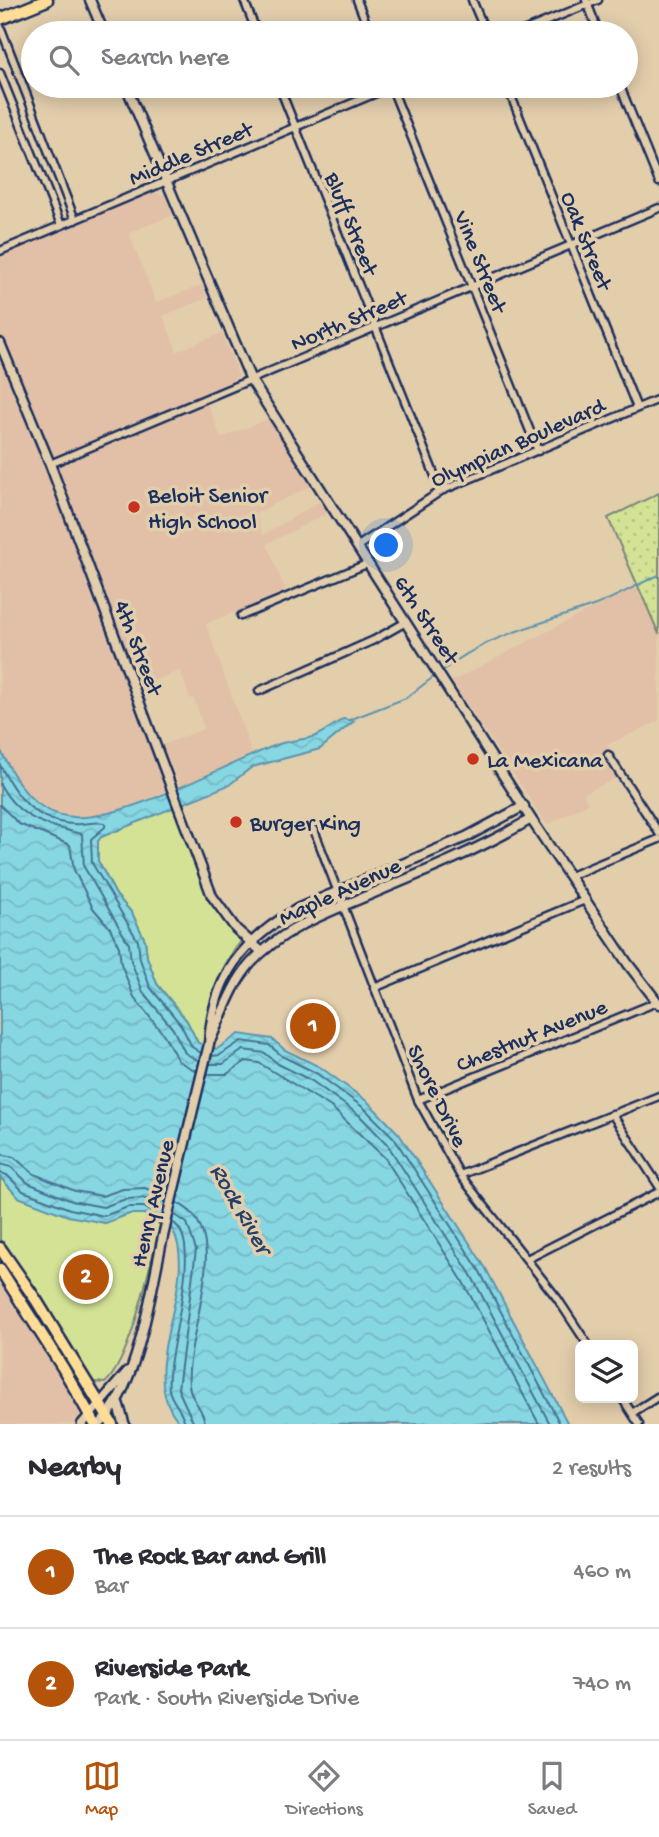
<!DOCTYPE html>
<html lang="en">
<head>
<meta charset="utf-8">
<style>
	body { margin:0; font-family:"Gochi Hand",sans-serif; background:#f2f2f3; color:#2b2b33 }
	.controls { position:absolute; right:21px; bottom:21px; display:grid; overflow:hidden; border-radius:10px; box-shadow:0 4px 18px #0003 }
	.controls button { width:63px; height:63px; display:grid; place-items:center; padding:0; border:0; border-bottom:2px solid #e1e1e2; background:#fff; color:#2b2b33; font:35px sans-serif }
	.you { position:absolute; left:387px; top:546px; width:24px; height:24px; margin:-18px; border:5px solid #fff; border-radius:50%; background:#1a73e8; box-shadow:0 0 0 10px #1a73e833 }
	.badge { display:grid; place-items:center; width:46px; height:46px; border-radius:50%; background:#b45309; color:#fff; font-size:23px; font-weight:700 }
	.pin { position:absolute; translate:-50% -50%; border:4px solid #fff; box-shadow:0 2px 7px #0006 }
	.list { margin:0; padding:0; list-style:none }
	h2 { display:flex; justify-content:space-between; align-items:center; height:91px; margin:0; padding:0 28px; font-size:30px }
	h2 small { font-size:23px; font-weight:400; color:#7c7c81 }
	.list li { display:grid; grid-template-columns:46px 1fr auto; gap:21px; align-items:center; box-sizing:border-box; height:112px; padding:0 28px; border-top:2px solid #e1e1e2 }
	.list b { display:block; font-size:26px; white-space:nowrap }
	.list p { margin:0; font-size:23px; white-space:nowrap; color:#7c7c81 }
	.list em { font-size:23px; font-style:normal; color:#7c7c81 }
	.icon { flex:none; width:38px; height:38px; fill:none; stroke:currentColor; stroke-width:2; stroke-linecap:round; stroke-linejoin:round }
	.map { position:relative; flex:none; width:659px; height:1424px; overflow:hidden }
	.search { position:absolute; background:#fff; box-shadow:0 4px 18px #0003; left:21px; right:21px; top:21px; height:77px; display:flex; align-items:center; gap:18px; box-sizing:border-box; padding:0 24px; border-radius:38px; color:#7c7c81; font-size:26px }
	.sheet { height:315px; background:#fff }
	nav { display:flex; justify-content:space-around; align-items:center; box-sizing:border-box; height:98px; border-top:2px solid #e1e1e2; background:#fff; font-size:19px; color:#7c7c81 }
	nav a { display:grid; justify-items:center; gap:4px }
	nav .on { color:#b45309 }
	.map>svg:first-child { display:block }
	.built { fill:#e1c0a7 }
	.grass { fill:url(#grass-dots); stroke:#78887a; stroke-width:2 }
	.green { fill:#d4e295; stroke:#78887a; stroke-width:2 }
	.water { fill:url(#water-waves); stroke:#5c94ae; stroke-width:2 }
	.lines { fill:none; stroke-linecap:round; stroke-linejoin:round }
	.shore { stroke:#467293; stroke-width:2 }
	.stream { stroke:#5c94ae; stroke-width:2 }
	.minor-casing { stroke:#1b2f5e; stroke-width:11 }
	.tertiary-casing { stroke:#1b2f5e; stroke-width:13 }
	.secondary-casing { stroke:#1b2f5e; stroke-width:14 }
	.primary-casing { stroke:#1b2f5e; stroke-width:15 }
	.minor { stroke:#e3ceac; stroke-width:6 }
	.tertiary { stroke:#e3ceac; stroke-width:8 }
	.secondary { stroke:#e3ceac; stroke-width:9 }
	.primary { stroke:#ffdd96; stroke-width:10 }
	.poi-dot { fill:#c8321e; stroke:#e3ceac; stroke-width:2.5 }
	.labels { text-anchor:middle; stroke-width:7; stroke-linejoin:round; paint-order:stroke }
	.street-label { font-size:23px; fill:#1b2f5e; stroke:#e3ceac }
	.poi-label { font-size:23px; fill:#1b2f5e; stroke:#e3ceac; text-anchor:start }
	.water-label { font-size:24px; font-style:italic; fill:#26406b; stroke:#e3ceac }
</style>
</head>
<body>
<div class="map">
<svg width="659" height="1424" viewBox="0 0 659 1424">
	<defs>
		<pattern id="grass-dots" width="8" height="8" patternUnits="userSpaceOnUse" patternTransform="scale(1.75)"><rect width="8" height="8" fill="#d4e295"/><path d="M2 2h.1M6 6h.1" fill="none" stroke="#b5c283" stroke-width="1.8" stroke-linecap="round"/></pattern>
		<pattern id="water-waves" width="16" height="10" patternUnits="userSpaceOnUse" patternTransform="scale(1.75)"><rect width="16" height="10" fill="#87d7e3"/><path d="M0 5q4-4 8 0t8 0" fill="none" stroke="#74b9c5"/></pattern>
	</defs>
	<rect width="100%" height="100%" fill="#e3ceac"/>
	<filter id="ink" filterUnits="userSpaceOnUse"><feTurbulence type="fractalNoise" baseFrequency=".0143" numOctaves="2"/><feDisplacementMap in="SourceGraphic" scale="14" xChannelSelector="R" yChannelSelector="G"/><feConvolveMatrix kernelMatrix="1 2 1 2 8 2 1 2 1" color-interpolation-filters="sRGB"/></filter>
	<g filter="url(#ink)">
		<path class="built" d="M155,192l9,3 9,20 -44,18 27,69 46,-17 5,13 -44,18 14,35 45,-18 17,43 -35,19 17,43 47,-19 43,67 -55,27 7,22 58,-34 7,12 -61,31 19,47 -80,33 47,132 -73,30 -18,-41 42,-16 -10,-31 -4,1 -10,-28 -49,18 38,101 -47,19 -25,7 -24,2 -22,-7 -27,-17 -24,-45v-493z
			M637,585l22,49v87l-52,24 4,8 -7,6 13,19 -34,16 5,9 -41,22 -95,-144z
			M0,1278l78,126 3,10 -6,10h-75z"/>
		<path class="grass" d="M659,493v141l-51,-116z"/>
		<path class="green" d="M174,806c18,48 32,98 67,135 -28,35 -31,62 -38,105l-5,-2 -11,-23 -30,-37 -10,-27 -2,-17 -13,-27 -16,-18 -18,-34v-20l3,-4z
			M0,1177l19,20 86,26 24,-9h15l16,11c-10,37 -28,134 -55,158l-11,-1 -4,-5 -90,-137z"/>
		<path class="water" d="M343,719l11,2 -34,28 -68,18 -23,18 -128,52 -3,4v20l18,34 16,18 13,27 2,17 10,27 30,37 11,22 19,6 22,-15 33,5 13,11 35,17 48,35 31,32 86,133 83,157h-387c-50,-52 20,-137 -8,-194l-29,-16h-15l-24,9 -37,-7 -50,-19 -18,-20v-428c16,32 32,65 74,68 51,4 153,-54 205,-73 12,-4 25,-4 37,-8 9,-5 18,-11 27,-17z"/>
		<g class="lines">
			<path class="shore" d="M0,765c15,30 35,57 73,59 11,1 22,-3 32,-1v4l-14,12 1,24 46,78 2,18 10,28 31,38 11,22 9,6
				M0,784c18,35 47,42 82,50l2,33 45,77 2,17 12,31 30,37 12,24 14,8
				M0,805l19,19 51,21 4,25 19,38 17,20 9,19 2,17 13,33 30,38 14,26 18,10
				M212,1056l8,-1 21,-14 28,4 13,11 34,17 48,35 30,30 85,132 81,154
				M210,1064h13l20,-14 22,3 13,11 34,17 47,34 28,29 84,131 79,149
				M207,1074h20l19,-13 13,2 72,44 54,51 77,122 77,144
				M0,1154l14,3 20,17 41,17 27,5 21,-7 22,-1 21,10
				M0,1164l11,3 17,16 44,18 31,6 23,-8 18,-1 20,11
				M0,1173l7,2 16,16 47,18 34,7 24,-9h16l18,11
				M177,1203c60,26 7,133 12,182 1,15 15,23 16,39
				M174,1214l13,9 9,27 -18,139 16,35
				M172,1222c35,18 -8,133 -3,168 3,13 15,22 16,34"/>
			<path class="stream" d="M441,672c43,-36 97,-47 149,-65 23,-8 46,-22 69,-32
				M349,720l57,-22 30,-23"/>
			<defs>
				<path id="minor" d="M244,0l13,33
					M357,0l13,33
					M472,0l14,33
					M586,0l13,33
					M0,26l75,194
					M518,33l80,-33
					M0,73l61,152
					M279,86l162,405
					M391,86l147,365
					M507,86l130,322
					M620,86l39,96
					M0,251l393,-165
					M50,464l609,-256
					M358,546l83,-55 218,-92
					M241,616l128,-53
					M259,691l115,-51 32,-18
					M608,755l51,78
					M314,830l104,270 42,75 97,123 31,47
					M570,876l89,-37
					M374,988l211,-88
					M418,1100l239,-98
					M612,1114l47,72
					M460,1175l199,-79
					M527,1259l132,-67
					M622,1398l17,26
					M632,1413l27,-17"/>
				<path id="tertiary" d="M90,0l14,33
					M126,86l125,294 280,439 97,145 31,40
					M0,343l50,121 162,432 24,33 26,23
					M211,1039c12,-26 21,-55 40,-76 34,-37 81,-52 125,-71 53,-22 106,-44 155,-73
					M82,1424l46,-53
					M100,1424c41,-42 51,-139 65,-196 14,-62 29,-123 44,-184 4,-67 32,-103 90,-136l167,-71 58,-31"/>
				<path id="secondary" d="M118,1404l6,20"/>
				<path id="primary" d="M0,19l47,-19
					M0,1248l36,52 76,124
					M0,1269l63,99 32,56"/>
			</defs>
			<use href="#minor" class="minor-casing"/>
			<use href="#tertiary" class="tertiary-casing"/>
			<use href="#secondary" class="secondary-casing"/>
			<use href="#primary" class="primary-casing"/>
			<use href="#minor" class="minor"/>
			<use href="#tertiary" class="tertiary"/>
			<use href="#secondary" class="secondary"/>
			<use href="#primary" class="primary"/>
		</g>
	</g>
	<g class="poi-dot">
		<circle cx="134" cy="507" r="7"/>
		<circle cx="473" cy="759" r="7"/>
		<circle cx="236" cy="822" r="7"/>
	</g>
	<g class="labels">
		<g class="street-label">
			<text transform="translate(190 152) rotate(-23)" y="8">Middle Street</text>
			<text transform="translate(353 223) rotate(68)" y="8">Bluff Street</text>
			<text transform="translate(588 240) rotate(68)" y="8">Oak Street</text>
			<text transform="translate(482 261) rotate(68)" y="8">Vine Street</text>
			<text transform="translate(348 319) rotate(-23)" y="8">North Street</text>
			<text transform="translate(517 441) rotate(-24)" y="8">Olympian Boulevard</text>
			<text transform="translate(428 619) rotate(57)" y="8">6th Street</text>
			<text transform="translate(140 647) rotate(69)" y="8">4th Street</text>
			<text transform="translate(339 890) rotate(-25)" y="8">Maple Avenue</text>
			<text transform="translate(531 1034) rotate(-22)" y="8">Chestnut Avenue</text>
			<text transform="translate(439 1095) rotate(64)" y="8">Shore Drive</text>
			<text transform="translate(151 1203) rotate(-77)" y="8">Henry Avenue</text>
		</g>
		<g class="poi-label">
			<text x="148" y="502">Beloit Senior<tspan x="148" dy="26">High School</tspan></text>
			<text x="487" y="767">La Mexicana</text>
			<text x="250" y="830">Burger King</text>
		</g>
		<g class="water-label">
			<text transform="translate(242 1208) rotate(60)" y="8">Rock River</text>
		</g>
	</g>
</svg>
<div class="controls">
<button><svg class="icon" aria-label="layers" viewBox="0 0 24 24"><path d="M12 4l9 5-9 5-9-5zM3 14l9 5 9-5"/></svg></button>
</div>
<div class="you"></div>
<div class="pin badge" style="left:313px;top:1026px">1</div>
<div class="pin badge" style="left:86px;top:1277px">2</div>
<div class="search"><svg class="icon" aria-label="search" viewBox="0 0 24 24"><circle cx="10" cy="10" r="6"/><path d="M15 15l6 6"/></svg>Search here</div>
</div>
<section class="sheet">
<h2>Nearby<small>2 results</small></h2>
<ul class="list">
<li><span class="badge">1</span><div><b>The Rock Bar and Grill</b><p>Bar</p></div><em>460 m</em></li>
<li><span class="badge">2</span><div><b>Riverside Park</b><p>Park · South Riverside Drive</p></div><em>740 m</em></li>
</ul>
</section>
<nav>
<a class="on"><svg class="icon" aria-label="map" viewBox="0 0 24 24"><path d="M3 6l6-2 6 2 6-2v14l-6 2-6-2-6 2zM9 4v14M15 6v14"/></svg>Map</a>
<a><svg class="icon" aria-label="directions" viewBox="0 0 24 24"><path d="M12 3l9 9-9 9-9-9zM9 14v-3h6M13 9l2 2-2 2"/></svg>Directions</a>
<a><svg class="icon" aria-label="saved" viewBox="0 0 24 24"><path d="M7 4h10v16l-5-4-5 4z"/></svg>Saved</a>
</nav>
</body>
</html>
